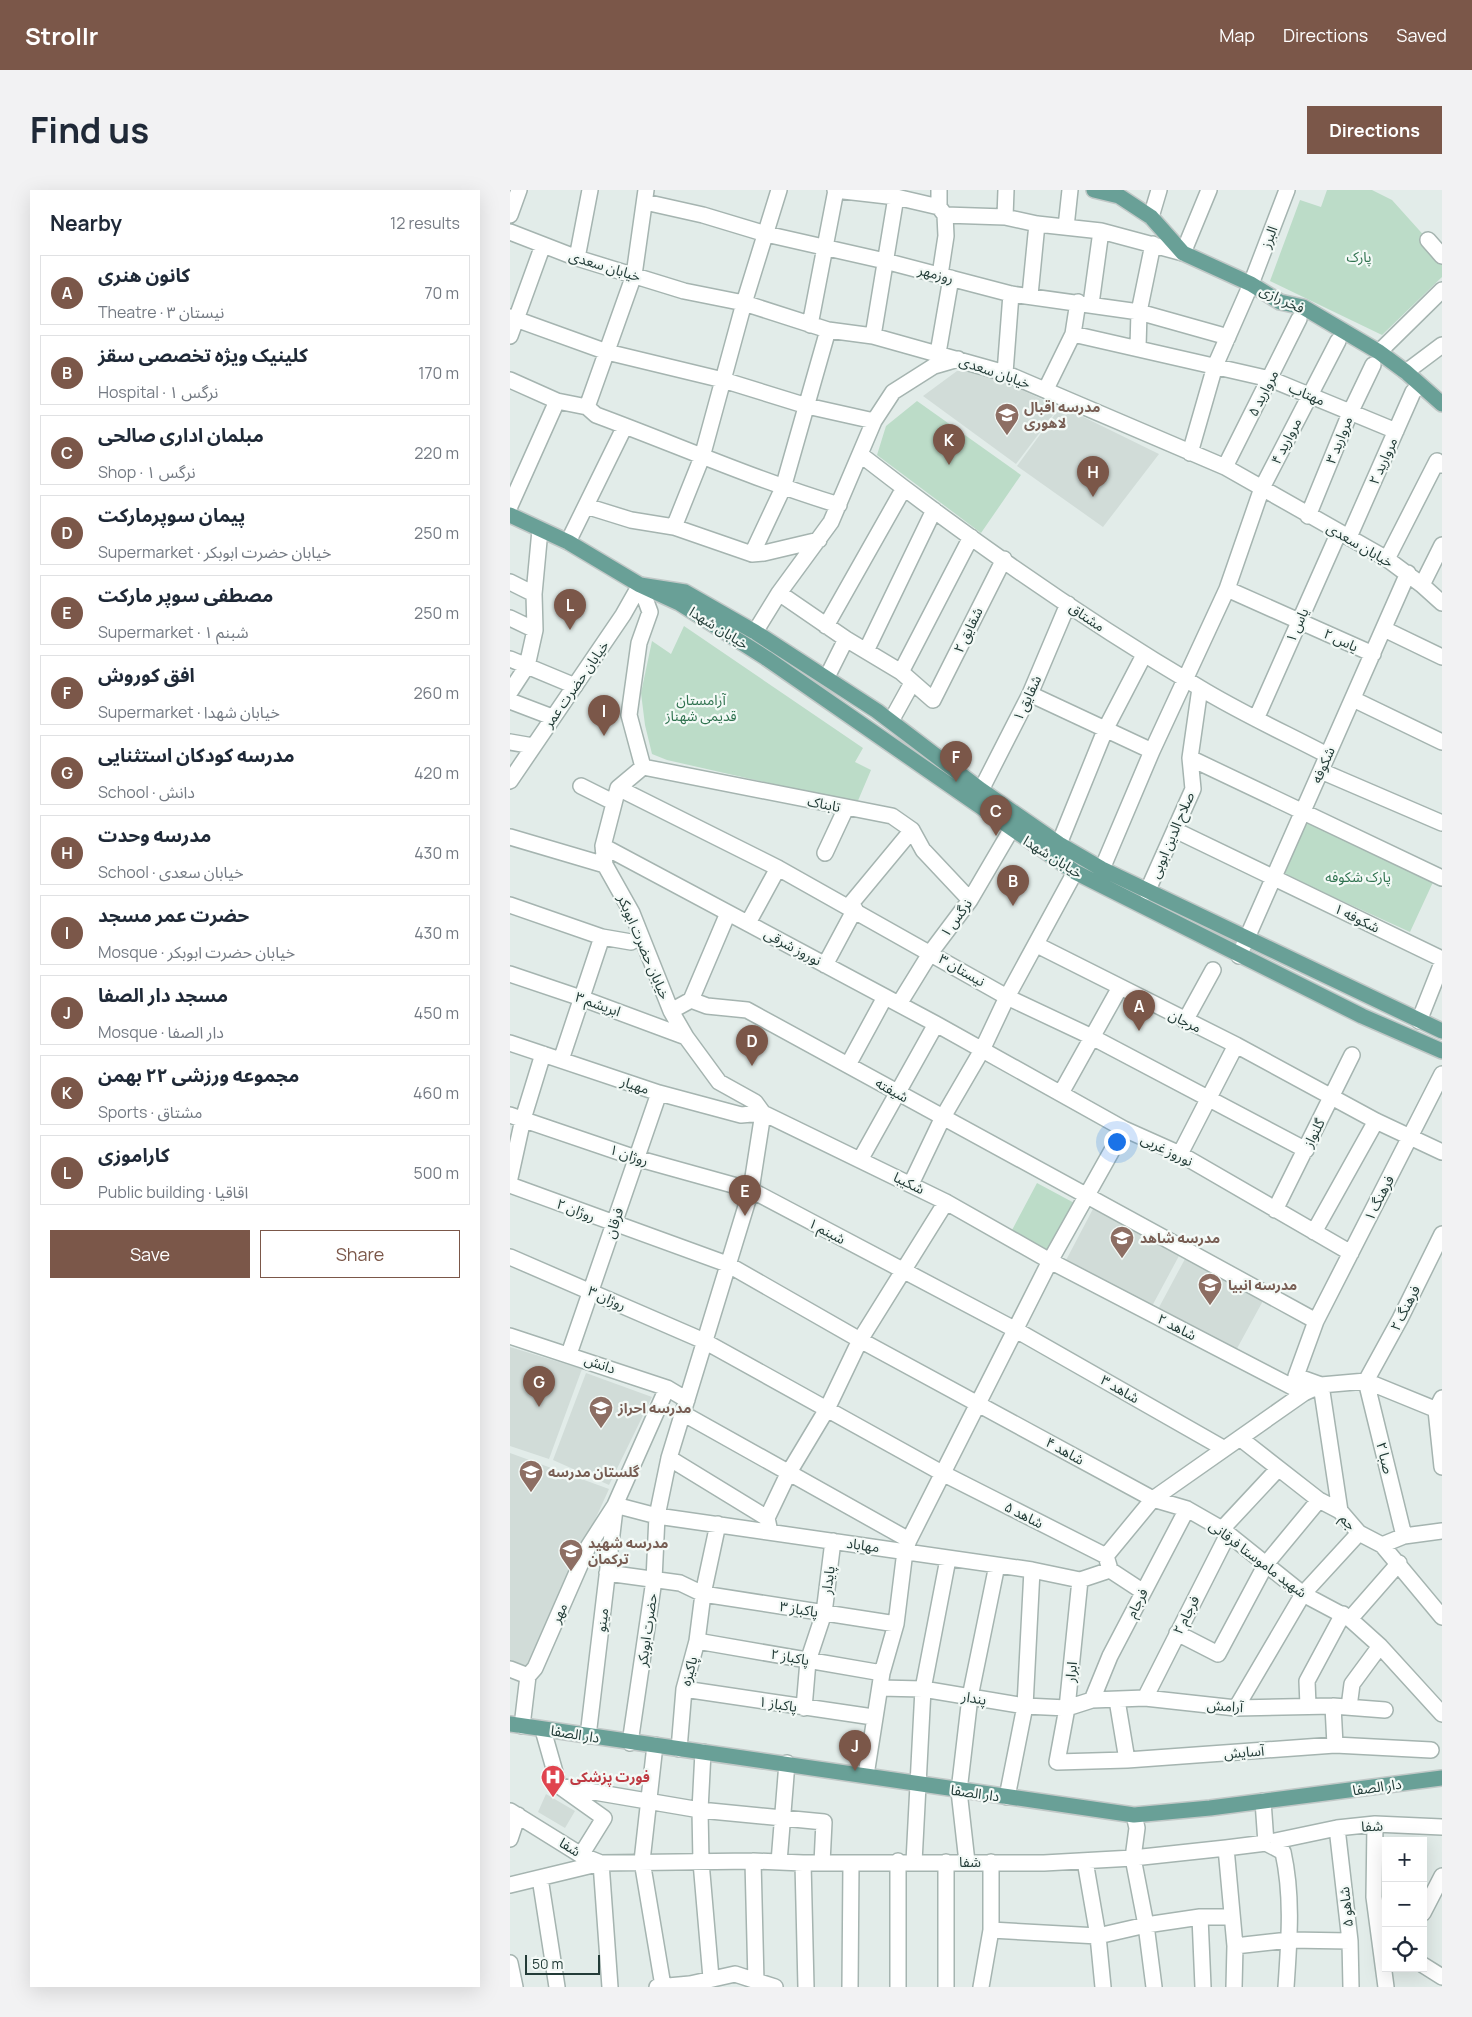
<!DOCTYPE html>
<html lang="en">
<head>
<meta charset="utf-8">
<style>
	body { margin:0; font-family:Manrope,"Noto Sans Arabic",sans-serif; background:#f2f2f3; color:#1f2937 }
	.controls { position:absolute; right:15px; bottom:15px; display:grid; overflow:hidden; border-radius:0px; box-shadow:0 5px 20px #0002 }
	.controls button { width:45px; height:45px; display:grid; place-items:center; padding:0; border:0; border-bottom:1px solid #e0e1e3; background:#fff; color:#1f2937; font:25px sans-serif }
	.scale { position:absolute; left:15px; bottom:12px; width:75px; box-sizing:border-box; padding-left:5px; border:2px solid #233c38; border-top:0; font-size:14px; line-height:18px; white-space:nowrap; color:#233c38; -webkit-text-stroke:4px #f3f9f6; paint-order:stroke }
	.you { position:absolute; left:606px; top:951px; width:18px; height:18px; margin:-12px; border:4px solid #fff; border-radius:50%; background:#1a73e8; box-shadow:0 0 0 8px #1a73e833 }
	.badge { display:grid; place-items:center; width:32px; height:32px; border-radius:50%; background:#7b5749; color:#fff; font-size:16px; font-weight:700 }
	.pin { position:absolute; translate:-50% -41px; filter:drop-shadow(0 1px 2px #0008) }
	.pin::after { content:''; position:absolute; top:26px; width:18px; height:15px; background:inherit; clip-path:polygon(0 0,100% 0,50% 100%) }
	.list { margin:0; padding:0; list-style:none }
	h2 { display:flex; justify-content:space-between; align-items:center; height:65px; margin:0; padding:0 20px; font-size:21px }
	h2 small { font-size:16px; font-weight:400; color:#747a83 }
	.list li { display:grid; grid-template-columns:32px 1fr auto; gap:15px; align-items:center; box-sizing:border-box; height:70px; margin:0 10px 10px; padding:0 10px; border:1px solid #e0e1e3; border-radius:0px }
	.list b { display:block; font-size:19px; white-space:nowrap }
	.list p { margin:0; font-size:16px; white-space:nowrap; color:#747a83 }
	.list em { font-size:16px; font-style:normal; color:#747a83 }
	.actions { display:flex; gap:10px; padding:15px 20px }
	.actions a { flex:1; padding:11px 0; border:1px solid #7b5749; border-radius:0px; text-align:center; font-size:18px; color:#7b5749 }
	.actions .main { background:#7b5749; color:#fff }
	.icon { flex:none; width:28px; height:28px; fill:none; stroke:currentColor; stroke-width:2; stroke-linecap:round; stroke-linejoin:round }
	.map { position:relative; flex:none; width:932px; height:1797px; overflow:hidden; border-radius:0px }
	header { display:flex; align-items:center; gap:30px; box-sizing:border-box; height:70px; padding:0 25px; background:#7b5749; color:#fff }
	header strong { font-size:24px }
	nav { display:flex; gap:28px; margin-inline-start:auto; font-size:18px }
	.intro { display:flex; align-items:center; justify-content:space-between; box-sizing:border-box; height:120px; padding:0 30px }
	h1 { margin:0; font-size:35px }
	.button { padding:12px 22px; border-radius:0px; background:#7b5749; color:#fff; font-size:18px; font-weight:700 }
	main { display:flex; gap:30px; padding:0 30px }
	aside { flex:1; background:#fff; border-radius:0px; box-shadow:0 5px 20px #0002 }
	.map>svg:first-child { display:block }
	.built { fill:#d1dcd8 }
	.green { fill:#bcdcc8 }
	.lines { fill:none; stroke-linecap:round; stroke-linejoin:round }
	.minor-casing { stroke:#a5b4b0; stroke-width:18 }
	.major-casing { stroke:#c1c8c7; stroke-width:18 }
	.minor { stroke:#fff; stroke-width:15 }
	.major { stroke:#69a097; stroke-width:15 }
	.labels { text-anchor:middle; stroke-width:4.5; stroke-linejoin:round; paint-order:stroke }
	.street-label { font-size:14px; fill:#233c38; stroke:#f3f9f6 }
	.park-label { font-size:14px; fill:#2f724f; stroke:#f3f9f6 }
	.education-label { font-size:14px; font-weight:bold; fill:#785e54; stroke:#f3f9f6; text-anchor:start }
	.health-label { font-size:14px; font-weight:bold; fill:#be3a42; stroke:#f3f9f6; text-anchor:start }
</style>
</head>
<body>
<header>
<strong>Strollr</strong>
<nav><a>Map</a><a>Directions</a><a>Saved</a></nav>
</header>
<div class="intro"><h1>Find us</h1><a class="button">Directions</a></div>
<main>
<aside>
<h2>Nearby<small>12 results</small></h2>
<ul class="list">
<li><span class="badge">A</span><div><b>کانون هنری</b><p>Theatre · نیستان ۳</p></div><em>70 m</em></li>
<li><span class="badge">B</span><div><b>کلینیک ویژه تخصصی سقز</b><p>Hospital · نرگس ۱</p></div><em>170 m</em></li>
<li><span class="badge">C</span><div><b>مبلمان اداری صالحی</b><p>Shop · نرگس ۱</p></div><em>220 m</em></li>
<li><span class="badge">D</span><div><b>پیمان سوپرمارکت</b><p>Supermarket · خیابان حضرت ابوبکر</p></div><em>250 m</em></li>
<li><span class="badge">E</span><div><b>مصطفی سوپر مارکت</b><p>Supermarket · شبنم ۱</p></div><em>250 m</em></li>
<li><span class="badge">F</span><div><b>افق کوروش</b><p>Supermarket · خیابان شهدا</p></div><em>260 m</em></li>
<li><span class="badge">G</span><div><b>مدرسه کودکان استثنایی</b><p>School · دانش</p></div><em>420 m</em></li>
<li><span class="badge">H</span><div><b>مدرسه وحدت</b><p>School · خیابان سعدی</p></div><em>430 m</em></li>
<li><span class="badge">I</span><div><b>حضرت عمر مسجد</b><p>Mosque · خیابان حضرت ابوبکر</p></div><em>430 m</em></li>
<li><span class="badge">J</span><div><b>مسجد دار الصفا</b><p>Mosque · دار الصفا</p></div><em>450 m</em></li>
<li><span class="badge">K</span><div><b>مجموعه ورزشی ۲۲ بهمن</b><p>Sports · مشتاق</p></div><em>460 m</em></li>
<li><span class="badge">L</span><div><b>کاراموزی</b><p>Public building · اقاقیا</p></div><em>500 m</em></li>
</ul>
<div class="actions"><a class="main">Save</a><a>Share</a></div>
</aside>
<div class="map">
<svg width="932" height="1797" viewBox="0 0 932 1797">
	<rect width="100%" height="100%" fill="#e2ece9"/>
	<path class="built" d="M467,180l82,37 -43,57 -93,-68 34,-25z
		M551,216l98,48 -56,73 -86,-61z
		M584,1017l86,47 -29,54 -87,-44z
		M676,1067l78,42 -30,55 -78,-41z
		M0,1157l72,22 -33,90 -39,-13z
		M76,1183l66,24 -43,88 -56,-25z
		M0,1263l99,36 -81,178 -18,-7z
		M36,1604l29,17 -10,17 -27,-16z"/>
	<path class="green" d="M817,0h45l20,10 36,40 14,24v13l-60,58 -112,-54 30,-81 21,7z
		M407,211l104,74 -40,58 -104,-78 9,-29z
		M174,436l179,122 -8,14 16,8 -14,33 -190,-43 -15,-6 -7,-29 -4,-32 11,-52 19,13z
		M795,631l129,59 -24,52 -129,-59z
		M527,993l41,22 -28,49 -39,-22z"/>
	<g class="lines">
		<defs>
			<path id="minor" d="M325,0l61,7 43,10
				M429,0v17l6,8 1,21 -6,39
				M135,12l58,13 63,19 119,27 126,33 128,18 89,25
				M0,25l9,-25
				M435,25l60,2 32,7 64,7 82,22 26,-63
				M495,27l1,-27
				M641,27l8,-27
				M556,37l4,-37
				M0,42l67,26 107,33 60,12 84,27 45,6 132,37 220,94 162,92 35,26 20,18
				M918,50l14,16
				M67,68l13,-68
				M520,105l7,-71
				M581,114l10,-73
				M0,127l97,35 116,28 84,26 67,15
				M300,135l26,-135
				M563,144l197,45 126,52
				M0,146l33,-91
				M363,146l23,-139
				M628,157l1,-35 14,-68
				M869,162l63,-62
				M428,163l13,-75
				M896,182l36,-27
				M495,183l6,-79
				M0,190l47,21
				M536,199l27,-55 5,-32
				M77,217l9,8c81,30 160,65 243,90
				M680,263l25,-87 36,-82 36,-94
				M351,265c108,84 222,164 339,233 41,25 85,45 127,67
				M715,277l74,-148
				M0,316l47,-105 30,6 47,-132 12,-85
				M76,316l45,14 43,7 78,27 12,-1 55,-13
				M798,326l42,-103 23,-48
				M164,337l28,-70 42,-154 35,-113
				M839,347l64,-145 7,-6
				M58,352l57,-116
				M242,364l31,-66 45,-158
				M877,369l50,-98 5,4
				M0,392l24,12
				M130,395l10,27 -11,31 -10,72 14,52
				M912,395l20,-40
				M717,399l146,65
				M269,403l67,46 55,33 32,28 71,-141
				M0,428l25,12
				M316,436l78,-138
				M874,439l58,28
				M245,442l24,-39 52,-71 43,-101 19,-29 41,-26 24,-7
				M356,461l68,-141
				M0,469l65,27
				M391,482l70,-135
				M317,487l19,-38
				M0,502l17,-26 8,-36 -1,-36 6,-64
				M520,504l122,57
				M843,509l89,43
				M0,511l42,16
				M746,529l83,-187
				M381,531l21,-38
				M0,552l23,4
				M680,568l252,120
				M133,577l-25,21 -15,58 2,19 27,48 39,98 15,26 33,45 36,20 8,11 183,89 104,59 254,132
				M133,577l249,49 20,14 11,20 47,50
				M811,581l121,52
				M0,591l113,-166 17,-30
				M71,596l32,16
				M108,598l160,80 229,129 85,40 214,113
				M471,600l49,-96 38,-90
				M665,640l267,129
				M0,647l95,28
				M549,654l47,-116 38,-73
				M93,656l333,178 188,105 56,25 171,99
				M315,663l21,-45
				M592,679l50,-118 75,-162 35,-101 76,-147
				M637,702l46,-103 -3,-31 10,-70
				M0,715l92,32 29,5
				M339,716l63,-76
				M238,733l30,-55
				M527,755l199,100 140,76 66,31
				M729,766l169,-383
				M315,775l30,-56
				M0,784l71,24 105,39
				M181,810l16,6 40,4 569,311
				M389,814l32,-52 39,-52 41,-70
				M161,821l20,-11 37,-87
				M675,831l28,-51
				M909,831l23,-58
				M0,853l149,50 82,22 22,-2
				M51,870l41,-123
				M338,875l37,-68
				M551,903l58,-104
				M0,925l126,43 115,32 265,140 207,118
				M670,964l56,-109
				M350,970l76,-136
				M0,988l13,-59 20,-65
				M401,994l32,-67 39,-67 25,-53 68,-125
				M0,995l217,79 133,76 293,159 34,10 35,20 81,65 47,25 30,27 62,68
				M765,1020l77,-155
				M804,1042l62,-111
				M0,1067l194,84 238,132 164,83
				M0,1146l157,52 20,12
				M59,1164l90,-261
				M932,1208l-6,12 6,57
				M174,1224l225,126
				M731,1249l78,61 21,11 19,22 23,12 60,72
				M159,1268l98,60
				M105,1315l42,11 375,54 48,10 30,-10
				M830,1321l-19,-126 -25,-9 20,-55 126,-247
				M712,1339l56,-60
				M260,1342l-3,-14 21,-44 39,-65 33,-69 86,-138
				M894,1346l-38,-155 34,-62 42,-85
				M872,1355l22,-9 38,-5
				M599,1376l-3,-10 47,-57 151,-106 17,-8 45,-4 76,31
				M600,1380l32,21
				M97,1383l73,10 23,11 193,30
				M570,1390l-13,128 -10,54 70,-2 208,-15 96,5
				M840,1429l49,-56
				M667,1443l41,21 48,-90 53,-64
				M187,1451l185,32
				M0,1479l18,7
				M370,1498l43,1 102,17 42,2 25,-8 53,-2 91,10 97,-2 52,4
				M174,1499l189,28
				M635,1508l83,-164
				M582,1510l18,-44 77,-147
				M607,1510l10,60
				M798,1516l-1,-25 36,-67
				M823,1516l2,39
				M839,1517l3,-23 28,-38
				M294,1518l4,-47 16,-48 9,-72
				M726,1518l67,-114 56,-61
				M12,1536l6,-50 7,-8 53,-121 27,-42 52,-117
				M33,1540l16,56 45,32 -23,37
				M78,1546l27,-227
				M120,1553l24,-163 3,-64 12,-58 82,-268 12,-77
				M145,1555l-13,116 21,125
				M169,1559l5,-60 13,-48 6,-47 15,-70
				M193,1562l-3,58 1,52 10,116
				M356,1585l16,-102 14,-49 9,-73 4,-11 141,-279 74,-132
				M49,1596l141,24 124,12 -2,41
				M497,1607l18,-91 7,-136
				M753,1611l3,42 17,9c10,45 6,90 3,135
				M0,1621l71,44 20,8 152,-2 50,2h241l89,-5 93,-10 40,-5 71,-15 38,-4 67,3
				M624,1625l3,13 -4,30 13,67 8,62
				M865,1634l-1,73 12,90
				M827,1638l13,113 1,46
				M0,1649l8,-24
				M716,1658l9,98 -1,41
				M243,1671l3,121
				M388,1671v126
				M575,1671l13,75 5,51
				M269,1672l8,-99
				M404,1672l9,-173 25,-130
				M457,1672l-8,-71 11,-94 27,-132
				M293,1673l3,124
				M30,1688l17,109
				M0,1695l91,-22 9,124
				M913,1723l19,-37
				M690,1727l3,70
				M481,1740l107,6 48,-11 54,-8h31
				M725,1756l54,-6 61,1
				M0,1773l5,24
				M913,1775l19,12
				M147,1797l33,-3 45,-10 40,13
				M340,1797l1,-124
				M436,1797v-125
				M471,1797l10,-57v-68"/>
			<path id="major" d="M584,0l25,6 32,21 32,36 68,31 29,18 23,5 76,45 27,20 36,32
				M0,325l58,27 72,43
				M932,841l-340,-162 -43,-25 -78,-54 -104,-79 -122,-79 -70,-40 -45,-7 39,18 87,55 309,214 287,144 80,35
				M0,1534l624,91 76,-7 232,-30"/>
		</defs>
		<use href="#minor" class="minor-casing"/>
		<use href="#major" class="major-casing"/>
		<use href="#minor" class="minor"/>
		<use href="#major" class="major"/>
	</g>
	<defs>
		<symbol id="school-pin" viewBox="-11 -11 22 30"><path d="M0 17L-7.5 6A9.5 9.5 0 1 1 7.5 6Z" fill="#8d6e63" stroke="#f3f9f6"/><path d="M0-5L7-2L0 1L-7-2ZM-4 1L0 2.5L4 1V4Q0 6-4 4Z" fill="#fff"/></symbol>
		<symbol id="hospital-pin" viewBox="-11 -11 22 30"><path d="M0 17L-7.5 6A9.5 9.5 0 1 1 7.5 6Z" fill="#e0444e" stroke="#f3f9f6"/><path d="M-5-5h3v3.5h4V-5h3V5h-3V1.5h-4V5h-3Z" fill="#fff"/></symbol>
	</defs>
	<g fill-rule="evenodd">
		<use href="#school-pin" x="483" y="211" width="28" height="38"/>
		<use href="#school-pin" x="598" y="1034" width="28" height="38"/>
		<use href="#school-pin" x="686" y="1081" width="28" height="38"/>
		<use href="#school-pin" x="77" y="1204" width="28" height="38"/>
		<use href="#school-pin" x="7" y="1268" width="28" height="38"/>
		<use href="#school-pin" x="47" y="1347" width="28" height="38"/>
		<use href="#hospital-pin" x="29" y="1573" width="28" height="38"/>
	</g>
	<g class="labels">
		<g class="street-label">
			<text transform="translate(759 47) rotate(-69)" y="5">البرز</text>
			<text transform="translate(95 76) rotate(17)" y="5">خیابان سعدی</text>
			<text transform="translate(426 84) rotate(15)" y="5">روزمهر</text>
			<text transform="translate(772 109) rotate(25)" y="5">فخر رازی</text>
			<text transform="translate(485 182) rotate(19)" y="5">خیابان سعدی</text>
			<text transform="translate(753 203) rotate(-63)" y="5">مروارید ۵</text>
			<text transform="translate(797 204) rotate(23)" y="5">مهتاب</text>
			<text transform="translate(829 250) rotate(-68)" y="5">مرواربد ۳</text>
			<text transform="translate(776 251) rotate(-63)" y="5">مروارید ۴</text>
			<text transform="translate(873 271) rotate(-66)" y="5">مروارید ۲</text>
			<text transform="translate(850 355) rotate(30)" y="5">خیابان سعدی</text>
			<text transform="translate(577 427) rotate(34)" y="5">مشتاق</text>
			<text transform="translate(787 435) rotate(-66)" y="5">یاس ۱</text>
			<text transform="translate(209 438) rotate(32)" y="5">خیابان شهدا</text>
			<text transform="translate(458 440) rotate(-64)" y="5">شقایق ۲</text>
			<text transform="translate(831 450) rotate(25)" y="5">یاس ۲</text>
			<text transform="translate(66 494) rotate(-55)" y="5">خیابان حضرت عمر</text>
			<text transform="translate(517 508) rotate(-65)" y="5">شقایق ۱</text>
			<text transform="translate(813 575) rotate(-66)" y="5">شکوفه</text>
			<text transform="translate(314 614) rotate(11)" y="5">تابناک</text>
			<text transform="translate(662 645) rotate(-67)" y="5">صلاح الدین ابوبی</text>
			<text transform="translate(543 667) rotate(32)" y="5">خیابان شهدا</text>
			<text transform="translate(446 728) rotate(-54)" y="5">نرگس ۱</text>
			<text transform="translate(847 728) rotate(26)" y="5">شکوفه ۱</text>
			<text transform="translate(134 757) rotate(67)" y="5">خیابان حضرت ابوبکر</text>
			<text transform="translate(283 757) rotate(28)" y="5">نوروز شرقی</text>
			<text transform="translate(452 780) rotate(30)" y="5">نیستان ۳</text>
			<text transform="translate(88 814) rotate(20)" y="5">ابریشم ۳</text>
			<text transform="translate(675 831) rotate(26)" y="5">مرجان</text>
			<text transform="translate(125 895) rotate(18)" y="5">مهیار</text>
			<text transform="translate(382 900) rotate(29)" y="5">شیفته</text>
			<text transform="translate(804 943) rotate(-63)" y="5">گلنواز</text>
			<text transform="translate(657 960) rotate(26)" y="5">نوروز غربی</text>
			<text transform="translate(119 965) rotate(18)" y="5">روژان ۱</text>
			<text transform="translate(399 993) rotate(26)" y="5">شکیبا</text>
			<text transform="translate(869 1008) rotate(-63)" y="5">فرهنگ ۱</text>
			<text transform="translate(66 1020) rotate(21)" y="5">روژان ۲</text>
			<text transform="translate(104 1033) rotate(-72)" y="5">فرقان</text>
			<text transform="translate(317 1041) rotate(28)" y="5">شبنم ۱</text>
			<text transform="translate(97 1108) rotate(24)" y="5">روژان ۳</text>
			<text transform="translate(895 1118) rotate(-63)" y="5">فرهنگ ۲</text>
			<text transform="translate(667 1137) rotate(27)" y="5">شاهد ۲</text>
			<text transform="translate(90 1174) rotate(19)" y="5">دانش</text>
			<text transform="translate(610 1199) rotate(30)" y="5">شاهد ۳</text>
			<text transform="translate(555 1261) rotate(29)" y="5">شاهد ۴</text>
			<text transform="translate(875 1268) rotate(76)" y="5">صبا ۲</text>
			<text transform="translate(514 1325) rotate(27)" y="5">شاهد ۵</text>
			<text transform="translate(838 1332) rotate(48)" y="5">جم</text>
			<text transform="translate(353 1355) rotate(8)" y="5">مهاباد</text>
			<text transform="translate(748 1369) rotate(37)" y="5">شهید ماموستا فرقانی</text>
			<text transform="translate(318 1390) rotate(-83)" y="5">پایدار</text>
			<text transform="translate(627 1413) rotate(-63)" y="5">فرجام</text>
			<text transform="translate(289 1419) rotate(9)" y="5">پاکباز ۳</text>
			<text transform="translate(49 1423) rotate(-66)" y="5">مهر</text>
			<text transform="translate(676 1425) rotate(-63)" y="5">فرجام ۲</text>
			<text transform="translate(92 1430) rotate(-83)" y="5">مینو</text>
			<text transform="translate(137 1440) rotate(-82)" y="5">حضرت ابوبکر</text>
			<text transform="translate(280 1467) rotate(10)" y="5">پاکباز ۲</text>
			<text transform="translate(179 1481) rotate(-75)" y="5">پاکیزه</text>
			<text transform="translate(561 1482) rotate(-84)" y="5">ابرار</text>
			<text transform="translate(464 1508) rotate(9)" y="5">پندار</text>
			<text transform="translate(268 1514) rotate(9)" y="5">پاکباز ۱</text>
			<text transform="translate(715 1516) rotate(4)" y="5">آرامش</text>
			<text transform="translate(65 1544) rotate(9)" y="5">دار الصفا</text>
			<text transform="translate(734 1562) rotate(-4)" y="5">آسایش</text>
			<text transform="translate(867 1597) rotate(-8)" y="5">دار الصفا</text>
			<text transform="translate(465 1603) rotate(8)" y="5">دار الصفا</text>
			<text transform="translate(862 1636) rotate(-2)" y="5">شفا</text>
			<text transform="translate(60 1657) rotate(32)" y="5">شفا</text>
			<text x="460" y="1677">شفا</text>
			<text transform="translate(836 1717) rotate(-96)" y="5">شاهو ۵</text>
		</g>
		<g class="park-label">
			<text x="849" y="72">پارک</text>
			<text x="191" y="515">آرامستان<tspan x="191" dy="16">قدیمی شهناز</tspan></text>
			<text x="848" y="692">پارک شکوفه</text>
		</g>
		<g class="education-label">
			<text x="514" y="222">مدرسه اقبال<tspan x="514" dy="16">لاهوری</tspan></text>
			<text x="630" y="1053">مدرسه شاهد</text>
			<text x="718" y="1100">مدرسه انبیا</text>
			<text x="108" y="1223">مدرسه احراز</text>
			<text x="38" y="1287">گلستان مدرسه</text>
			<text x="78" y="1358">مدرسه شهید<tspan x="78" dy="16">ترکمان</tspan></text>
		</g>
		<g class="health-label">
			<text x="60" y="1592">فورت پزشکی</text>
		</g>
	</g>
</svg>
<div class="controls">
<button>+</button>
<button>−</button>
<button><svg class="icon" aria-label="locate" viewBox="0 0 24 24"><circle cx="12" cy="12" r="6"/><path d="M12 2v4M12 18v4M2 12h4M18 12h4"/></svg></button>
</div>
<div class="scale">50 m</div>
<div class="you"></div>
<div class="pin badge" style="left:629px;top:841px">A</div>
<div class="pin badge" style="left:503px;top:716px">B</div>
<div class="pin badge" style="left:486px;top:646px">C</div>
<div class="pin badge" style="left:242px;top:876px">D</div>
<div class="pin badge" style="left:235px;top:1026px">E</div>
<div class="pin badge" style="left:446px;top:592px">F</div>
<div class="pin badge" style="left:29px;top:1217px">G</div>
<div class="pin badge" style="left:583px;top:307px">H</div>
<div class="pin badge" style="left:94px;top:546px">I</div>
<div class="pin badge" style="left:345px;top:1581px">J</div>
<div class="pin badge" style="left:439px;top:275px">K</div>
<div class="pin badge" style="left:60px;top:440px">L</div>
</div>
</main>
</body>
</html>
